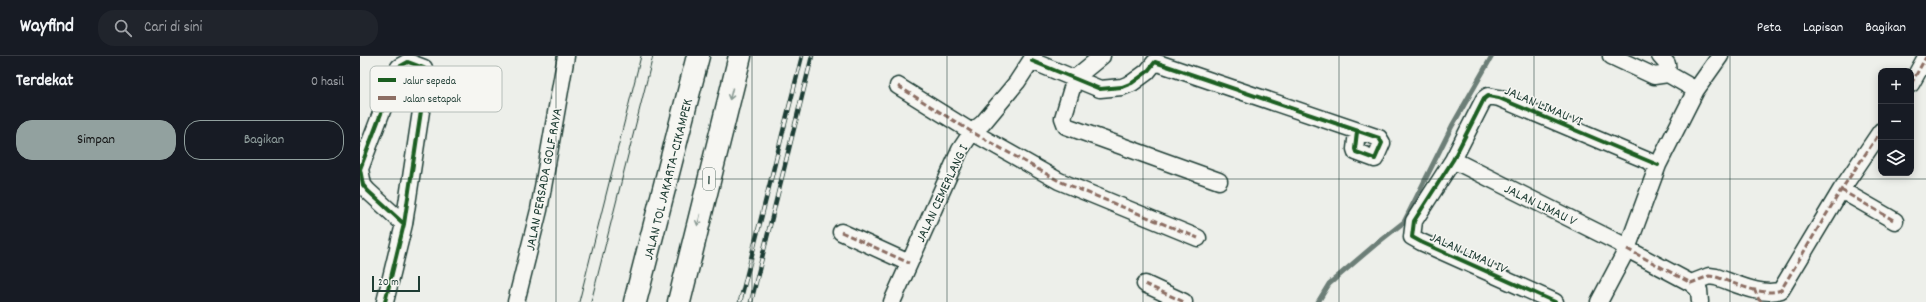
<!DOCTYPE html>
<html lang="id">
<head>
<meta charset="utf-8">
<style>
	body { margin:0; font-family:Dekko,sans-serif; background:#20242c; color:#f1f3f6 }
	.controls { position:absolute; right:12px; top:12px; display:grid; overflow:hidden; border-radius:8px; box-shadow:0 2px 10px #0003 }
	.controls button { width:36px; height:36px; display:grid; place-items:center; padding:0; border:0; border-bottom:1px solid #363941; background:#171b24; color:#f1f3f6; font:20px sans-serif }
	.scale { position:absolute; left:12px; bottom:10px; width:48px; box-sizing:border-box; padding-left:4px; border:2px solid #1f3d34; border-top:0; font-size:11px; line-height:14px; white-space:nowrap; color:#1f3d34; -webkit-text-stroke:3px #f6f6f2; paint-order:stroke }
	.list { margin:0; padding:0; list-style:none }
	h2 { display:flex; justify-content:space-between; align-items:center; height:52px; margin:0; padding:0 16px; font-size:17px }
	h2 small { font-size:13px; font-weight:400; color:#9ea1a6 }
	.actions { display:flex; gap:8px; padding:12px 16px }
	.actions a { flex:1; padding:9px 0; border:1px solid #92a19f; border-radius:16px; text-align:center; font-size:14px; color:#92a19f }
	.actions .main { background:#92a19f; color:#111 }
	.icon { flex:none; width:22px; height:22px; fill:none; stroke:currentColor; stroke-width:2; stroke-linecap:round; stroke-linejoin:round }
	.map { position:relative; flex:none; width:1566px; height:246px; overflow:hidden }
	header { display:flex; align-items:center; gap:24px; box-sizing:border-box; height:56px; padding:0 20px; background:#171b24; border-bottom:1px solid #363941 }
	header strong { font-size:19px }
	nav { display:flex; gap:22px; margin-inline-start:auto; font-size:14px }
	.search { width:280px; height:36px; background:#20242c; display:flex; align-items:center; gap:10px; box-sizing:border-box; padding:0 14px; border-radius:16px; color:#9ea1a6; font-size:15px }
	main { display:flex }
	aside { flex:1; background:#171b24 }
	.map>svg:first-child { display:block }
	.lines { fill:none; stroke-linecap:round; stroke-linejoin:round }
	.stream { stroke:#6c7e77; stroke-width:5 }
	.minor-casing { stroke:#1f3d34; stroke-width:19 }
	.highway-casing { stroke:#1f3d34; stroke-width:25 }
	.minor { stroke:#f6f6f2; stroke-width:16 }
	.highway { stroke:#f6f6f2; stroke-width:22 }
	.tram { stroke:#1f3d34; stroke-width:1 }
	.rail-casing { stroke:#1f3d34; stroke-width:4.5 }
	.rail { stroke:#f6f6f2; stroke-width:3; stroke-dasharray:9; stroke-linecap:butt }
	.quiet { stroke:#8d6e63; stroke-width:3; stroke-dasharray:6 3; stroke-linecap:butt }
	.cycleway-casing { stroke:#f6f6f2; stroke-width:6 }
	.cycleway { stroke:#1b5e20; stroke-width:4 }
	.oneway { stroke:#8a9a93 }
	.grid { fill:none; stroke:#1f3d34; stroke-width:1; stroke-opacity:0.55 }
	.labels { text-anchor:middle; stroke-width:3; stroke-linejoin:round; paint-order:stroke }
	.shield { fill:#f6f6f2; stroke:#60746d; stroke-width:1 }
	.shield-label { font-size:13px; font-weight:bold; fill:#1f3d34 }
	.street-label { font-size:14px; fill:#1f3d34; stroke:#f6f6f2 }
	.key { fill:#f6f6f2; stroke:#b6beb9; stroke-width:1 }
	.key-label { font-size:11px; fill:#1f3d34 }
</style>
</head>
<body>
<header>
<strong>Wayfind</strong>
<div class="search"><svg class="icon" aria-label="search" viewBox="0 0 24 24"><circle cx="10" cy="10" r="6"/><path d="M15 15l6 6"/></svg>Cari di sini</div>
<nav><a>Peta</a><a>Lapisan</a><a>Bagikan</a></nav>
</header>
<main>
<aside>
<h2>Terdekat<small>0 hasil</small></h2>
<ul class="list">
</ul>
<div class="actions"><a class="main">Simpan</a><a>Bagikan</a></div>
</aside>
<div class="map">
<svg width="1566" height="246" viewBox="0 0 1566 246">
	<rect width="100%" height="100%" fill="#edefea"/>
	<filter id="ink" filterUnits="userSpaceOnUse"><feTurbulence type="fractalNoise" baseFrequency=".025" numOctaves="2"/><feDisplacementMap in="SourceGraphic" scale="8" xChannelSelector="R" yChannelSelector="G"/><feConvolveMatrix kernelMatrix="1 2 1 2 8 2 1 2 1" color-interpolation-filters="sRGB"/></filter>
	<g filter="url(#ink)">
		<g class="lines">
			<path class="stream" d="M958,246l11,-18 47,-40 28,-22 48,-96 40,-70"/>
			<defs>
				<path id="minor" d="M742,0l-27,22 -12,40 3,8 153,55
					M1251,0l43,20 14,-2
					M1300,0l7,8 1,10 28,16
					M672,5l68,28 22,-2 10,-4 15,-11 8,-10 224,76 3,5 -7,16 -19,-7 -1,-3 2,-17
					M1551,28l15,-27
					M538,30l74,46 87,49 139,57
					M1093,104l166,83 8,6 64,34 8,7 1,12
					M1481,134l54,31
					M481,176l68,31
					M1331,227l18,-7 7,1c19,6 46,20 65,13l60,-100 40,-59
					M785,228l39,18
					M25,246l19,-78 22,-146 -2,-10 -16,-6 -9,5 -3,7 -36,95 3,16 5,6 36,33
					M156,246l23,-92 27,-154
					M532,246l68,-152 12,-18 11,-9 34,-41 17,-26
					M1195,246l-134,-60 -9,-5 2,-16 39,-61 31,-61 4,-3 11,2 159,67
					M1239,246l28,-53 31,-84 38,-75 24,-34"/>
				<path id="highway" d="M275,246l63,-246
					M319,246l61,-246"/>
			</defs>
			<use href="#minor" class="minor-casing"/>
			<use href="#highway" class="highway-casing"/>
			<use href="#minor" class="minor"/>
			<use href="#highway" class="highway"/>
			<path class="tram" d="M219,246l62,-246
				M231,246l62,-246"/>
			<defs>
				<path id="rail" d="M380,246l62,-246
					M391,246l61,-246"/>
			</defs>
			<use href="#rail" class="rail-casing"/>
			<use href="#rail" class="rail"/>
			<path class="quiet" d="M1551,28l15,-27
				M538,30l74,46 87,49 139,57
				M1481,134l54,31
				M481,176l68,31
				M1267,193l64,34 18,-7 7,1c19,6 46,20 65,13l60,-100 40,-59
				M785,228l39,18
				M1394,233l5,11 4,2"/>
			<defs>
				<path id="cycleway" d="M672,5l68,28 22,-2 10,-4 15,-11 8,-10 224,76 3,5 -7,16 -19,-7 -1,-3 2,-17
					M25,246l19,-78 22,-146 -2,-10 -16,-6 -9,5 -3,7 -36,95 3,16 5,6 36,33
					M1195,246l-134,-60 -9,-5 2,-16 39,-61 31,-61 4,-3 11,2 159,67"/>
			</defs>
			<use href="#cycleway" class="cycleway-casing"/>
			<use href="#cycleway" class="cycleway"/>
		</g>
		<defs><path id="oneway-shaft" d="M-6 0H5M1.5-3L5.5 0L1.5 3" fill="none" stroke-width="1.6" stroke-linecap="round" stroke-linejoin="round"/></defs>
		<g class="oneway">
			<use href="#oneway-shaft" transform="translate(371 38) rotate(104)"/>
			<use href="#oneway-shaft" transform="translate(339 164) rotate(104)"/>
		</g>
	</g>
	<path class="grid" d="M196,0v246M392,0v246M587,0v246M783,0v246M979,0v246M1174,0v246M1370,0v246M0,123h1566"/>
	<g class="labels">
		<rect class="shield" x="343" y="112" width="12" height="22" rx="3"/>
		<g class="shield-label">
			<text x="349" y="128">1</text>
		</g>
		<g class="street-label">
			<text transform="translate(1184 49) rotate(23)" y="5">JALAN LIMAU VI</text>
			<text transform="translate(183 123) rotate(-79)" y="5">JALAN PERSADA GOLF RAYA</text>
			<text transform="translate(307 123) rotate(-76)" y="5">JALAN TOL JAKARTA–CIKAMPEK</text>
			<text transform="translate(581 137) rotate(-65)" y="5">JALAN CEMERLANG I</text>
			<text transform="translate(1181 148) rotate(26)" y="5">JALAN LIMAU V</text>
			<text transform="translate(1109 196) rotate(24)" y="5">JALAN LIMAU IV</text>
		</g>
	</g>
	<rect x="10" y="10" width="132" height="46" rx="6" class="key"/>
	<rect x="18" y="22" width="18" height="4" fill="#1b5e20"/>
	<rect x="18" y="40" width="18" height="4" fill="#8d6e63"/>
	<g class="key-label">
		<text x="43" y="28">Jalur sepeda</text>
		<text x="43" y="46">Jalan setapak</text>
	</g>
</svg>
<div class="controls">
<button>+</button>
<button>−</button>
<button><svg class="icon" aria-label="layers" viewBox="0 0 24 24"><path d="M12 4l9 5-9 5-9-5zM3 14l9 5 9-5"/></svg></button>
</div>
<div class="scale">20 m</div>
</div>
</main>
</body>
</html>
